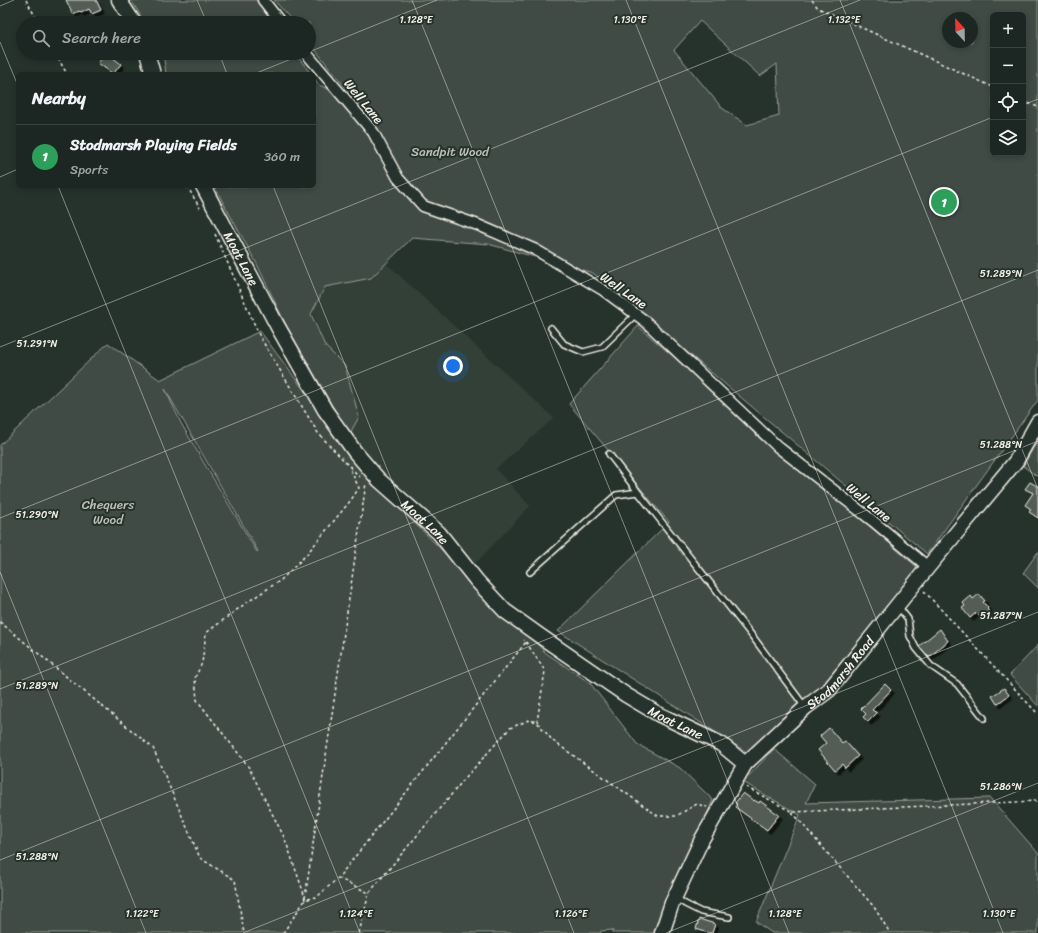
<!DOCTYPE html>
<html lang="en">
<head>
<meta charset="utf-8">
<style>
	body { margin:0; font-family:Sriracha,sans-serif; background:#252e2a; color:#f1f3f6 }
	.controls { position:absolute; right:12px; top:12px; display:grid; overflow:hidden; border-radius:6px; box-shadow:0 2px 6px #0003 }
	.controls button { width:36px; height:36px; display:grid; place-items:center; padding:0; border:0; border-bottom:1px solid #3a4340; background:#1c2622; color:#f1f3f6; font:20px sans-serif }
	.compass { position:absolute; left:942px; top:12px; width:36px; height:36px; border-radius:50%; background:#1c2622; box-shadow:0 2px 6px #0003; rotate:338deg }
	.you { position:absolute; left:453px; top:366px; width:14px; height:14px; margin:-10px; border:3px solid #fff; border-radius:50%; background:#1a73e8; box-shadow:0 0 0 6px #1a73e833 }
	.badge { display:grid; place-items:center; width:26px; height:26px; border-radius:50%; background:#ff9aa2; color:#fff; font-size:13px; font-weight:700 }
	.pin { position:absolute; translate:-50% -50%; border:2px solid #fff; box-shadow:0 1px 4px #0006 }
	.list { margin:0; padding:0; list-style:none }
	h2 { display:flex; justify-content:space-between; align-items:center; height:52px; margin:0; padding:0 16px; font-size:17px }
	h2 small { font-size:13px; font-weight:400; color:#a0a5a5 }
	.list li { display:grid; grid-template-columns:26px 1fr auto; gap:12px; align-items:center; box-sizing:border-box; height:64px; padding:0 16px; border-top:1px solid #3a4340 }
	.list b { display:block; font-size:15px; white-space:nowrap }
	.list p { margin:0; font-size:13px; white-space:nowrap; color:#a0a5a5 }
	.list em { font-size:13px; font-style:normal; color:#a0a5a5 }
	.icon { flex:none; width:22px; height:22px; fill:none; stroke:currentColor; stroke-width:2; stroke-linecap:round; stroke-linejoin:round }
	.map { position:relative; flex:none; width:1038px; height:933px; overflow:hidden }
	.search { position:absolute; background:#1c2622; box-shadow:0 2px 6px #0003; left:16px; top:16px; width:300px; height:44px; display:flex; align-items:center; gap:10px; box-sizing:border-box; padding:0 14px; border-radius:22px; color:#a0a5a5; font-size:15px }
	.panel { position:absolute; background:#1c2622; box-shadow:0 2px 6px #0003; left:16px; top:72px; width:300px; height:116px; border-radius:6px }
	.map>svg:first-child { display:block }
	.built { fill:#333f39 }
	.green { fill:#414b45; stroke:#9a9e96; fill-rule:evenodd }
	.building { fill:#525c55; stroke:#f4f1e8; filter:url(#shadow) }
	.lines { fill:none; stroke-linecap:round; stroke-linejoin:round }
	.lane-casing { stroke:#f4f1e8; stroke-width:8 }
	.street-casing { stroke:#f4f1e8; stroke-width:13 }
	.secondary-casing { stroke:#f4f1e8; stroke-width:17 }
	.path { stroke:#f4f1e8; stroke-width:1.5; stroke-dasharray:3 3; stroke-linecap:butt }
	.lane { stroke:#26332d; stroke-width:5 }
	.street { stroke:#26332d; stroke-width:10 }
	.secondary { stroke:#26332d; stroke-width:14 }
	.ticks { fill:none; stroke:#f4f1e8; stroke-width:1; stroke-opacity:0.45 }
	.labels { text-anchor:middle; stroke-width:4; stroke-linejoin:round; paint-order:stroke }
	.street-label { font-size:13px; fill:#f4f1e8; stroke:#26332d }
	.park-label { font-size:13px; fill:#bebfb7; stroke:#26332d }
	.ticks-label { font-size:10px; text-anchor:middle; fill:#f4f1e8; stroke:#26332d; stroke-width:4; stroke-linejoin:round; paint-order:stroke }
</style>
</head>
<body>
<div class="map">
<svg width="1038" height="933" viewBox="0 0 1038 933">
	<defs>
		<filter id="shadow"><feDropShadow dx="3.5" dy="3.5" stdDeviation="0" flood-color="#0009"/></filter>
	</defs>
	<rect width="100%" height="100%" fill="#26332d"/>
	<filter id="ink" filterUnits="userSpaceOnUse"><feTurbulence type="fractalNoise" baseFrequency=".025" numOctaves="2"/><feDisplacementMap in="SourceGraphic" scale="8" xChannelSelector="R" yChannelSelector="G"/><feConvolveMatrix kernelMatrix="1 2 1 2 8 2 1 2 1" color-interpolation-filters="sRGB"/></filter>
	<g filter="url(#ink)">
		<path class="built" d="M386,263l168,155 -58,51 34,37 -56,59 -86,-86 -39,-44 -4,-69 -20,-20 -13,-35 13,-24 46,-9z"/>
		<path class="green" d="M131,0h125l17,23h-128z
			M274,0h764v400l-111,154 -334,-281 -105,-29 -76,-6 -41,40 -46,9 -14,27 14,32 20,20 14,51 -10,18 -65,-114 -27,-57 -43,-78h100v-108l5,7 38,17 -48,-60v-19h-15zM993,15h30v138h-30zM948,18h24v24h-24zM700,21l60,55 17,-12 2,52 -32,9 -25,-17 -48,-58z
			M163,53h132l16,21h-145z
			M638,326l280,242 -94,115 -76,70 -190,-122 111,-109 -100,-118z
			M260,331l110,148 176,174 44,30 47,61 43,24 33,32 -57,133h-44l1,-3 -12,1 -1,2h-600v-488l108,-102 52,37zM165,389l93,162 -1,1 -53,-89 -23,-40z
			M1038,440v37l-15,-11z
			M1038,552v36l-15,-15z
			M1038,645v61l-28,-31z
			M774,749l41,35 -9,19 184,-5 48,55v80h-266l-16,-11 44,-107 -57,-33z"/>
		<path class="building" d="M66,0h30l5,10 -9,4 -3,-5 -8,4 -2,-2 -6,3z
			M107,53l14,11 -8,10 -15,-11z
			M1030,482l7,4 1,-1v33l-9,-6 2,-3 -6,-4 8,-12 -8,-4z
			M979,594l6,7 -2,1 5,6 -1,1 2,2 -9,6 -4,-4 -6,5 -8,-10 3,-2 -2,-3 8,-7 2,3z
			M940,629l8,12 -19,16 -10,-11z
			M885,684l6,6 -19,20 5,3 -9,9 -5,-5 3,-3 -5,-5z
			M1004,688l5,7 -12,9 -5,-8z
			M829,728l13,15 3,-2 13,15 -13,12 -3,-4 -7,6 -17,-20 8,-7 -6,-7z
			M743,793l11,8v-1l5,3 1,-2 19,14 -12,15 -32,-23 2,-3 -2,-1z
			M699,919l16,5 -3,9h-4l-12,-4z"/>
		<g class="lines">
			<defs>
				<path id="lane" d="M551,328l13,16 19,8 19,-5 34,-33
					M609,454l29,38
					M530,572l86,-77 22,-3 115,145 52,70
					M898,606l10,13 2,17 6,12 15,18 26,18 27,34
					M676,898l9,6 16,8 28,5"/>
				<path id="street" d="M263,0l18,23
					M306,53l67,79 25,46 25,28 55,19 58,25 67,40 42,31 133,126 95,74 55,46"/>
				<g id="secondary">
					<path d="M119,0l15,23"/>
					<path d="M147,53l6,21"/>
					<path id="s1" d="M203,186l75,141 47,83 30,42 24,28 60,53 38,48 28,30 35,25 86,59 32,19 63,30 24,20"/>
					<path id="s2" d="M662,933l10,-30 30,-64 43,-75 61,-57 23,-17 99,-123 88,-106 22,-39"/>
				</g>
			</defs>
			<use href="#lane" class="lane-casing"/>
			<use href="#street" class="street-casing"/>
			<use href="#secondary" class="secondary-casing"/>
			<path class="path" d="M26,0l13,23
				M812,0l6,8 175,79
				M55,53l12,21
				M1023,101l15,6
				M187,186l13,22
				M215,234l45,103 58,96 32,34 2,-2
				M350,467l10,10
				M924,591l114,123
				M0,622l153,126 47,110 35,22 9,53
				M526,642l19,29 -8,51
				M746,787l46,25 246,-11
				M792,812l82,95 16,26
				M338,878l31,15
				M305,898l61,-415
				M305,900l-2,-9 -18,-52 -37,-73 -51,-66 -2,-22 7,-15 4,-30 40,-30 35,-23 25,-25 45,-55 8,-12 -9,-19
				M283,933l22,-33 13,-4 20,-18 188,-236 -2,-2
				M359,933l10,-40 97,-116 44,-49 19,-8 8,2 16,19 105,75h18l21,-12 10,3"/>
			<use href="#lane" class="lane"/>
			<use href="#street" class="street"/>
			<use href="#secondary" class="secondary"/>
		</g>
	</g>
	<path class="ticks" d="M197,0l10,23M412,0l377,933M626,0l377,933M840,0l198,489M0,6l14,-6M0,42l18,44M309,52l128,-52M219,53l8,21M254,74l52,-21M1023,105l15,-6M0,177l18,-8M58,186l302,747M273,186l301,747M0,347l860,-347M0,518l993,-401M0,572l146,361M0,689l1038,-419M0,860l1038,-419M243,933l795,-321M666,933l372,-150"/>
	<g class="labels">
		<g class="street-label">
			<text transform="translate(364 101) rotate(51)" y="5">Well Lane</text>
			<text dy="5" stroke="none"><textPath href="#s1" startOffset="82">Moat Lane</textPath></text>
			<text transform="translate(624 290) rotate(35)" y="5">Well Lane</text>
			<text transform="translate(869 502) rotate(39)" y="5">Well Lane</text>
			<text dy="5" stroke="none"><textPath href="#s1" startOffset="406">Moat Lane</textPath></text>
			<text dy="5" stroke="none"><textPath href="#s2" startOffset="321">Stodmarsh Road</textPath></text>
			<text dy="5" stroke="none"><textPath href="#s1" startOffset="730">Moat Lane</textPath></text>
		</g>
		<g class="park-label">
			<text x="450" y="156">Sandpit Wood</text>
			<text x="108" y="509">Chequers<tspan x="108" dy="15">Wood</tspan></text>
		</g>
	</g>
	<g class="ticks-label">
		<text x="416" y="23">1.128°E</text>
		<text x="630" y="23">1.130°E</text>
		<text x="844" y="23">1.132°E</text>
		<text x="1001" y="277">51.289°N</text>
		<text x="37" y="347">51.291°N</text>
		<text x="1001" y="448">51.288°N</text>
		<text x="37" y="518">51.290°N</text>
		<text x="1001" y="619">51.287°N</text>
		<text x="37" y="689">51.289°N</text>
		<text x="1001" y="790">51.286°N</text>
		<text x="37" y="860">51.288°N</text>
		<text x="142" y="917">1.122°E</text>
		<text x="356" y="917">1.124°E</text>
		<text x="571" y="917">1.126°E</text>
		<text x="785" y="917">1.128°E</text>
		<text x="999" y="917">1.130°E</text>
	</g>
</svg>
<div class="controls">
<button>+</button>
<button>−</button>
<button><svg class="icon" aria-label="locate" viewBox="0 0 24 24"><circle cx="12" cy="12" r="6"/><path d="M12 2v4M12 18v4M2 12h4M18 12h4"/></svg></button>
<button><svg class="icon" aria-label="layers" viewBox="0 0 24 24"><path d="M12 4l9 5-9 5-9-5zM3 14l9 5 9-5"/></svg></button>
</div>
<svg class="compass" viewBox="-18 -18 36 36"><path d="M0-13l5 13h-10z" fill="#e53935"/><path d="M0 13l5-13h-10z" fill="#a0a5a5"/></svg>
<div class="you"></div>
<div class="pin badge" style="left:944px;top:202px;background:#2e9e5b">1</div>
<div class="search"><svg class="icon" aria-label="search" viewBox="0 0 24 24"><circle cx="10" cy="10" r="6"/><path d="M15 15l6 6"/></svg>Search here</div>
<section class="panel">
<h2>Nearby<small></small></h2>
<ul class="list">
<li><span class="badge" style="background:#2e9e5b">1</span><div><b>Stodmarsh Playing Fields</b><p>Sports</p></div><em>360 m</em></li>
</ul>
</section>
</div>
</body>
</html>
